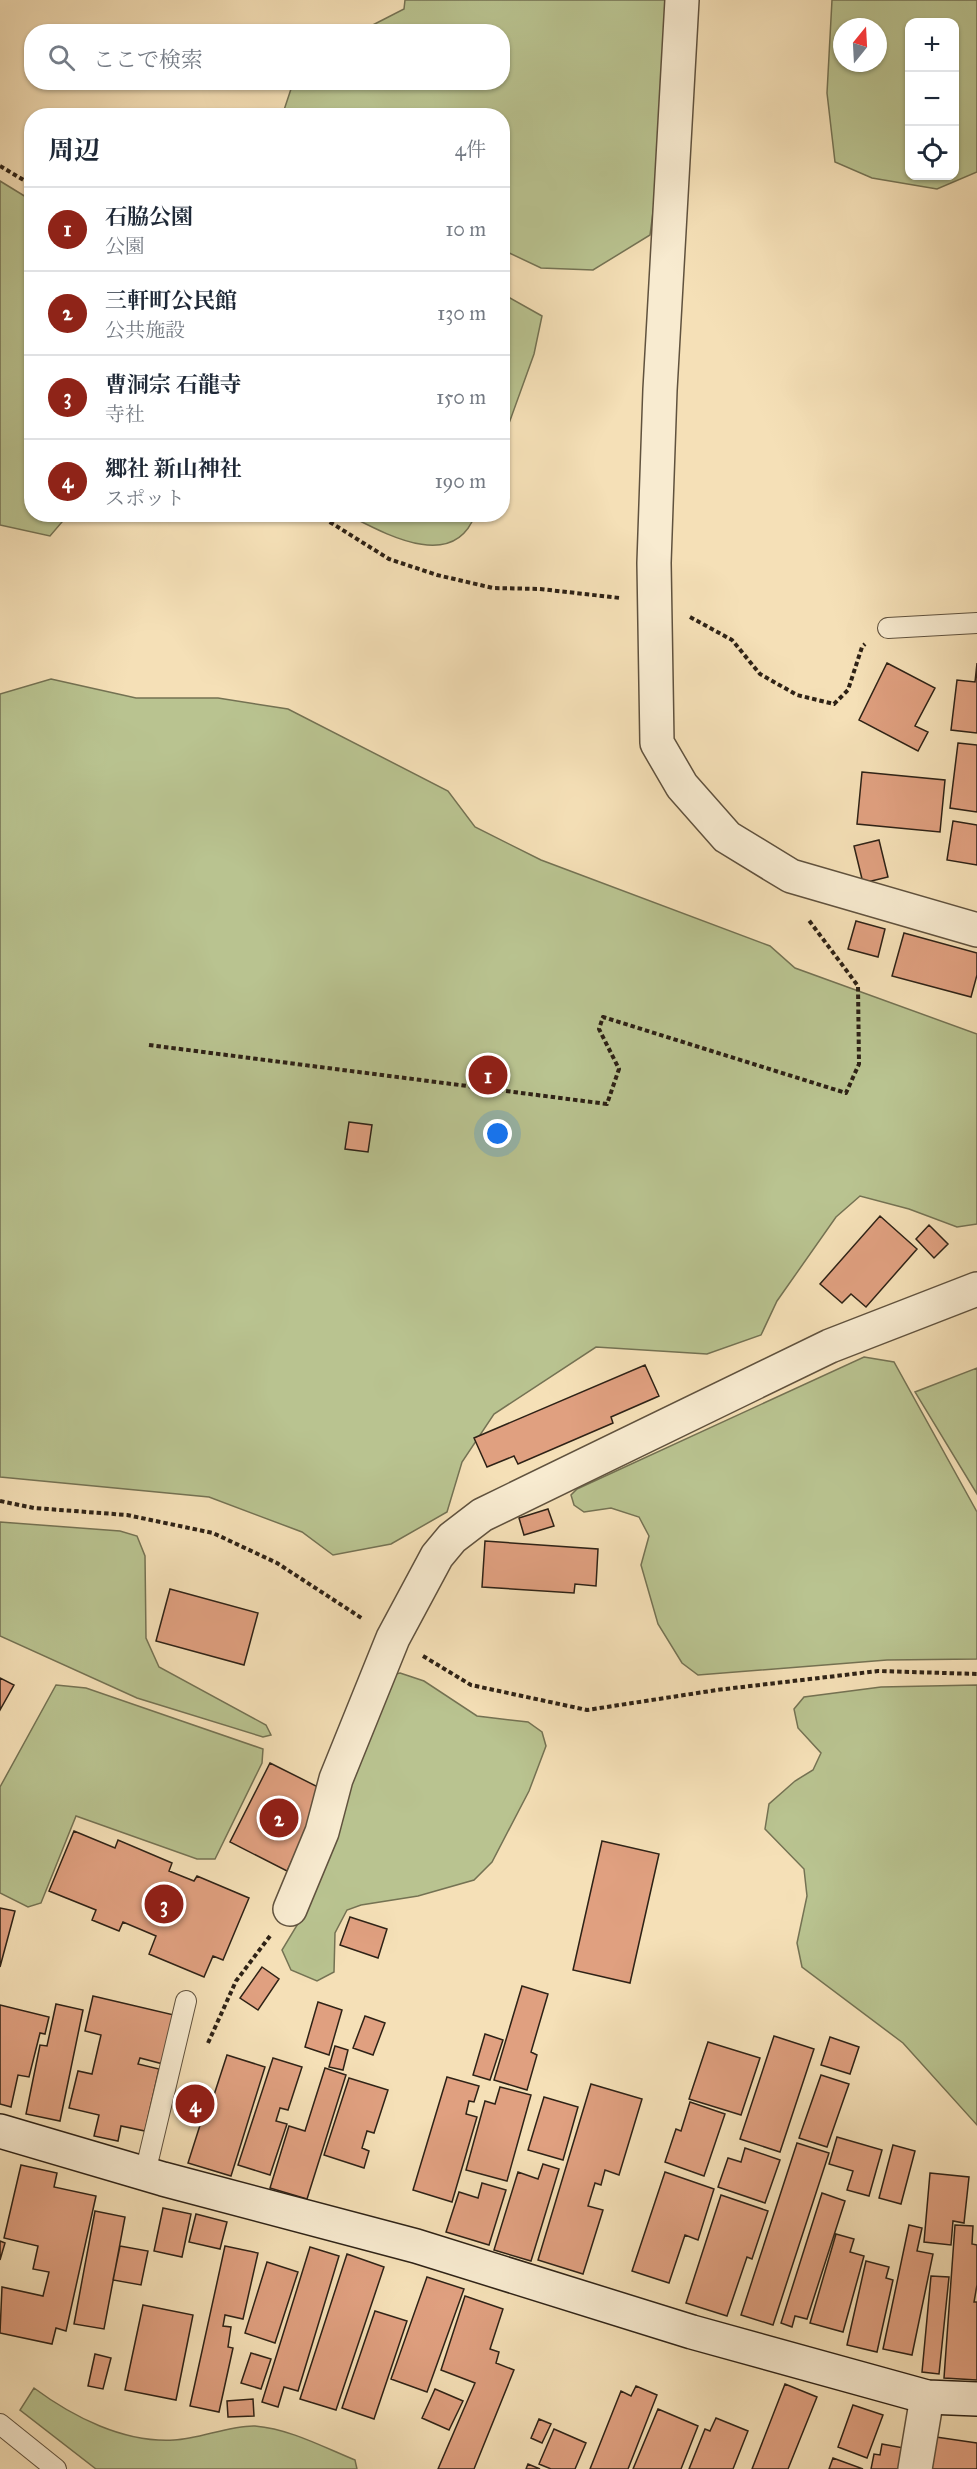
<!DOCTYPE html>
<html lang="ja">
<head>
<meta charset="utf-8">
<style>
	body { margin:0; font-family:"IM FELL Great Primer","Noto Serif JP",serif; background:#f6f6f7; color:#1f2937 }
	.controls { position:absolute; right:18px; top:18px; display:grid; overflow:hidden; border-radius:12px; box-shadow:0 2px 4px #0004 }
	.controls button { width:54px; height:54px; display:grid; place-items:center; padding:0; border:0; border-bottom:2px solid #e0e1e3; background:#fff; color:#1f2937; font:30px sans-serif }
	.compass { position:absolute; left:833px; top:18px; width:54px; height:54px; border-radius:50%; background:#fff; box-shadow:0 2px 4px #0004; rotate:18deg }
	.you { position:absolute; left:498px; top:1134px; width:21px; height:21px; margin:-15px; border:4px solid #fff; border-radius:50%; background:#1a73e8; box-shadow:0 0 0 9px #1a73e833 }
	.badge { display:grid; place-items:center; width:39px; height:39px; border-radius:50%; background:#8f2418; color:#fff; font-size:20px; font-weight:700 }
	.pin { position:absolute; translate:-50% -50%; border:3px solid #fff; box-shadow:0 2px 6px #0006 }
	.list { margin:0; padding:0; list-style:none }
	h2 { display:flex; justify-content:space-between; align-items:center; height:78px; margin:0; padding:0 24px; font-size:26px }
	h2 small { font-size:20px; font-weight:400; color:#747a83 }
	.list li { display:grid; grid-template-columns:39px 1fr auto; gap:18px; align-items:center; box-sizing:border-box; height:84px; padding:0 24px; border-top:2px solid #e0e1e3 }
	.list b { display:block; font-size:22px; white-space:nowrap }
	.list p { margin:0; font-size:20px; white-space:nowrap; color:#747a83 }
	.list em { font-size:20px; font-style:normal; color:#747a83 }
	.icon { flex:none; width:33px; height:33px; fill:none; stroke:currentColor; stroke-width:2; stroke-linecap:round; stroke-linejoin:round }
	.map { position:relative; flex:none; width:977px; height:2469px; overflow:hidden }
	.search { position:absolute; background:#fff; box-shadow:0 2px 4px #0004; left:24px; top:24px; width:486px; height:66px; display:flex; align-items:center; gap:15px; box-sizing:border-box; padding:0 21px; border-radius:24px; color:#747a83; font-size:22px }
	.panel { position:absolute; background:#fff; box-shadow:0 2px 4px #0004; left:24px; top:108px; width:486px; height:414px; border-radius:24px }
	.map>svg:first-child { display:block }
	.green { fill:#b9c390; stroke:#747253; stroke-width:1.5; fill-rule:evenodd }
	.building { fill:#e0a080; stroke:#2e2216; stroke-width:1.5 }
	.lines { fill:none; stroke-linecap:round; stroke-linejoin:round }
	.lane-casing { stroke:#60523e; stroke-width:22 }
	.street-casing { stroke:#60523e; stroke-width:36 }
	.secondary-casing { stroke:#2e2216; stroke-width:36 }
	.path { stroke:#2e2216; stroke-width:4; stroke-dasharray:4.5 3; stroke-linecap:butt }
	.lane { stroke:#f8ebd0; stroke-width:20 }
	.street { stroke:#f8ebd0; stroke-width:33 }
	.secondary { stroke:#f8ebd0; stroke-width:33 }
</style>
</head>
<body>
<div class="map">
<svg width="977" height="2469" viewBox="0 0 977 2469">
	<rect width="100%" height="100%" fill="#f5e0b7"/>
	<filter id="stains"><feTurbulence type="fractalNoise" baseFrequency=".00333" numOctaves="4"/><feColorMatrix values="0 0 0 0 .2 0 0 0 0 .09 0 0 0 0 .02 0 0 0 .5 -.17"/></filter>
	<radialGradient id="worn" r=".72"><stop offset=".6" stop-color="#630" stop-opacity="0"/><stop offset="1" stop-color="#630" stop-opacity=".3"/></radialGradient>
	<path class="green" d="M405,0h264l-4,120 -15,115 -57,35 -52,-2 -38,-18 -1,-134h-220l11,-33 209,-1v-50l-141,-1 43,-22z
		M832,0h145v172l-40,17 -65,-11 -37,-16 -8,-69zM954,22v154h-44v-154zM842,27h36v36h-36z
		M0,181l31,19 1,314 36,1 -18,21 -50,-11z
		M503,294l39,22 -8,38 -31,86z
		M348,515h127c-22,58 -91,18 -127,0z
		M51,679l85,19h82l70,11 160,82 27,36 66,33 229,86 25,22 182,66v190l-20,3 -48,-18 -49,-13 -24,21 -59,84 -16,34 -54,19 -111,-7 -102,67 -32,48 -15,50 -56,32 -58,11 -31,-23 -93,-35 -209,-20v-783z
		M864,1357l30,5 83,150v147l-90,1 -189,15 -16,-12 -24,-39 -17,-59 8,-29 -10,-19 -28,-9 -27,4 -10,-7 -3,-10 6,-6z
		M977,1368v126l-62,-102z
		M0,1522l120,9 17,5 8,20 1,82 13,29 107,58 5,10 -8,2 -126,-39 -137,-62z
		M400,1673l24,8 53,35 51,6 14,10 4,14 -17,45 -37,71 -18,18 -56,16 -57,9 -14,5 -12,23 -1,39 -17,9 -26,-11 -9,-20 23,-38 82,-236z
		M56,1685l30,3 177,61 -1,14 -47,96h-18l-121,-43 -35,87 -13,4 -28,-14v-106z
		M977,1685v440l-74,-82 -101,-76 -5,-24 10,-47 -3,-27 -39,-40 4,-25 26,-23 18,-11 8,-17 -23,-25 -4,-19 10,-12 77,-10z
		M34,2388c39,29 90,55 140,52 25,-1 57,-15 81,-14 35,3 68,21 100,34l2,9h-261l-76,-59z"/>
	<path class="building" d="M887,663l48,25 -20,38 13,6 -10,19 -59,-31z
		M977,663v70l-26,-3 6,-50 18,2z
		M958,743l19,2v67l-27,-4z
		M862,772l83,8 -5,52 -83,-8z
		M953,821l24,4v40l-30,-5z
		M879,840l9,37 -25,6 -9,-37z
		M856,921l29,8 -7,28 -30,-8z
		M904,933l73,20v22l-6,22 -79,-21z
		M349,1122l23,3 -4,27 -23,-3z
		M880,1216l37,33 -51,58 -15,-13 -9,9 -22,-19z
		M929,1225l19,19 -14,14 -18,-19z
		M645,1365l14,31 -48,21 2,6 -95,41 -4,-8 -27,11 -13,-29z
		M548,1509l6,17 -30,9 -5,-17z
		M485,1541l113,8 -2,37 -21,-2 -1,9 -92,-6z
		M170,1589l88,24 -14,52 -88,-24z
		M0,1678l14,7 -14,25z
		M270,1763l56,28 -39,80 -57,-29z
		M74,1831l41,17 3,-8 54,23 -3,8 25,10 3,-5 52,22 -26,62 -10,-4 -9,21 -55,-23 7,-18 -33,-14 -4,9 -27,-11 4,-10 -47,-19z
		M602,1841l57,13 -29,129 -57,-13z
		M0,1908l15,3 -15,56z
		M350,1917l37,12 -9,29 -38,-13z
		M262,1967l17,12 -21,31 -18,-12z
		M522,1986l26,8 -17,58 6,3 -10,35 -33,-10z
		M93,1996l81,19 -11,49 -23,-6 -2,6 21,5 -14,62 -24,-5 -3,15 -24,-5 5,-21 -30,-7 9,-37 14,3 9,-39 -16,-4z
		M318,2002l24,8 -13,45 -24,-8z
		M56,2004l27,6 -23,111 -34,-7 14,-69 7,1z
		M0,2005l49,12 -4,17 -5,-1 -11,44 -11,-2 -7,32 -11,-3z
		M365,2016l20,7 -12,32 -20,-7z
		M485,2034l18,6 -13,40 -17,-5z
		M774,2036l40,13 -34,103 -40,-13z
		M830,2037l29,10 -9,27 -29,-9z
		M708,2042l52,16 -19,57 -52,-16z
		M335,2046l13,4 -5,20 -14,-3z
		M227,2055l38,12 -34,109 -43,-13 21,-66 4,1z
		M273,2058l29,9 -14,43 -8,-2 -4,13 11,3 -17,51 -32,-10z
		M325,2068l21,7 -39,124 -37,-11 19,-62 16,5z
		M821,2075l28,9 -22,63 -28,-9z
		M447,2077l32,9 -5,16 -5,-1 -3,13 11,3 -25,85 -39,-12z
		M349,2078l39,12 -14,43 -7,-2 -5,17 7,3 -5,17 -40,-13z
		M591,2084l51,15 -23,76 -14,-5 -4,15 -6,-2 -7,23 15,4 -20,64 -45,-14z
		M500,2087l31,8 -24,86 -41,-11 19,-69 10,3z
		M544,2097l34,10 -15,53 -35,-10z
		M690,2102l35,12 -21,62 -39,-14 11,-33 5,2z
		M837,2137l45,13 -13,46 -22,-6 6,-19 -24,-7z
		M797,2143l32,10 -56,172 -32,-10z
		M893,2145l22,6 -14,53 -22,-6z
		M745,2148l35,12 -15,43 -47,-16 10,-29 13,4z
		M543,2164l16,5 -28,92 -37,-11 24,-78 20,7z
		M21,2165l36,8 -3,14 42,9 -30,135 -10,-3 -4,16 -52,-11 2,-46 41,9 6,-24 -16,-3 5,-23 -34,-8z
		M665,2172l49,17 -16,51 -13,-5 -16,48 -37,-12z
		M930,2173l39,4 -5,46 -11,-2 -2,24 -27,-3z
		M482,2183l24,7 -17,55 -43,-13 13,-40 19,6z
		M822,2193l23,8 -38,118 -12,-3 -3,11 -11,-4z
		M721,2195l47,16 -16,48 -5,-2 -20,59 -41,-13z
		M163,2208l28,6 -9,43 -28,-6z
		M95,2211l30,6 -21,112 -30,-5z
		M196,2214l31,8 -7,27 -31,-7z
		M909,2225l13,3 -5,23 16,3 -21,101 -29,-6z
		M955,2225l18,1 -1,18 5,1v40l-3,17h3v78l-33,-2z
		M836,2234l18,5 -4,13 14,4 -21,76 -33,-9z
		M0,2241l5,2 -5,17z
		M120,2246l28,5 -7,34 -28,-5z
		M225,2246l33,7 -15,66 -18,-4 -2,11 8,1 -3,20 5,1 -14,64 -29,-6z
		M310,2247l29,9 -41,135 -14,-4 -6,20 -16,-5z
		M347,2254l37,13 -48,143 -36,-11z
		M866,2261l23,6 -3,11 7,2 -16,72 -30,-7z
		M267,2262l31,10 -23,71 -30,-10z
		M931,2276l18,1 -10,97 -17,-2z
		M427,2277l37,12 -37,103 -36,-13z
		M465,2296l38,13 -13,40 9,3 -3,11 18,7 -40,99h-36l37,-86 -34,-13z
		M143,2305l50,10 -17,85 -51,-10z
		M375,2311l32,10 -33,98 -32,-11z
		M251,2353l20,6 -10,30 -20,-6z
		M95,2354l16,4 -8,31 -15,-3z
		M785,2384l32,13 -29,72h-36z
		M636,2386l21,9 -29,74h-38l31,-78 10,5z
		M435,2389l28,12 -14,29 -27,-12z
		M253,2399l1,17 -26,1 -1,-16z
		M853,2405l30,10 -16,43 -29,-11z
		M658,2409l40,17 -17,43h-48z
		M716,2418l32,13 -15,38h-44l16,-40 5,2z
		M539,2419l12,5 -9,19 -11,-5z
		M554,2429l32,14 -11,26h-24l-12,-5z
		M936,2437l41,6v26h-46z
		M882,2444l22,4 -4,21h-29l3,-15 6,1z
		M833,2458l30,11h-34z
		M528,2464l12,5h-14z"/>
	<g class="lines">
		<defs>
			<path id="lane" d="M888,628l89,-5
				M145,2173l41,-172
				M0,2424l56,45"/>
			<path id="street" d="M682,0l-22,390 -6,173 3,180 25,43 45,51 64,39 186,54
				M290,1909l32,-77 14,-53 57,-141 44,-82 15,-18 30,-23 348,-169 147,-57
				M915,2469l12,-72"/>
			<path id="secondary" d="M0,2131l163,48 253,67 276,86 235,65 50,2"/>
		</defs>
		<use href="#lane" class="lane-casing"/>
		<use href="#street" class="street-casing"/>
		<use href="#secondary" class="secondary-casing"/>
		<path class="path" d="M0,166l32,19
			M317,514l72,45 48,16 56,13 47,1 80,9
			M690,617l42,23 28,34 37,21 37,9 14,-14 14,-43 3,-3
			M149,1045l458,59 12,-35 -20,-40 4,-12 243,76 13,-29 -1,-78 -50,-67
			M0,1501l34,7 93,7 86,18 64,30 86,56
			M423,1656l48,29 116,25 130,-20 161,-19 99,3
			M208,2043l28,-62 34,-45"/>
		<use href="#lane" class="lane"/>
		<use href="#street" class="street"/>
		<use href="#secondary" class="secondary"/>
	</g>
	<rect width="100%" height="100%" filter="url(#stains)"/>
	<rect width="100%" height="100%" fill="url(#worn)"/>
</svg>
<div class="controls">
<button>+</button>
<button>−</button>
<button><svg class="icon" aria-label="locate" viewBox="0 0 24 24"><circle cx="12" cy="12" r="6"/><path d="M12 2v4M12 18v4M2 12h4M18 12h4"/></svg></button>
</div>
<svg class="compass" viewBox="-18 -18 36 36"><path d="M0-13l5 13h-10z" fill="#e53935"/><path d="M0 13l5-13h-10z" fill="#747a83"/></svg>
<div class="you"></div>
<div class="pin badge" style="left:488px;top:1075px">1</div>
<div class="pin badge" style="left:279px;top:1818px">2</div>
<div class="pin badge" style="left:164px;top:1904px">3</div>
<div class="pin badge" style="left:195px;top:2104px">4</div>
<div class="search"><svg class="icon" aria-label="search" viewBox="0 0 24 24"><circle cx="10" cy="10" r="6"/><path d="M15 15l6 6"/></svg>ここで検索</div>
<section class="panel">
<h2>周辺<small>4件</small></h2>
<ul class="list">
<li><span class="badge">1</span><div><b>石脇公園</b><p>公園</p></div><em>10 m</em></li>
<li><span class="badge">2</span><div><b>三軒町公民館</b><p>公共施設</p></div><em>130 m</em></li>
<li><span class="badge">3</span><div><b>曹洞宗 石龍寺</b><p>寺社</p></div><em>150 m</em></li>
<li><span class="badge">4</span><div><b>郷社 新山神社</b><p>スポット</p></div><em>190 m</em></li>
</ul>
</section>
</div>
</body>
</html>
